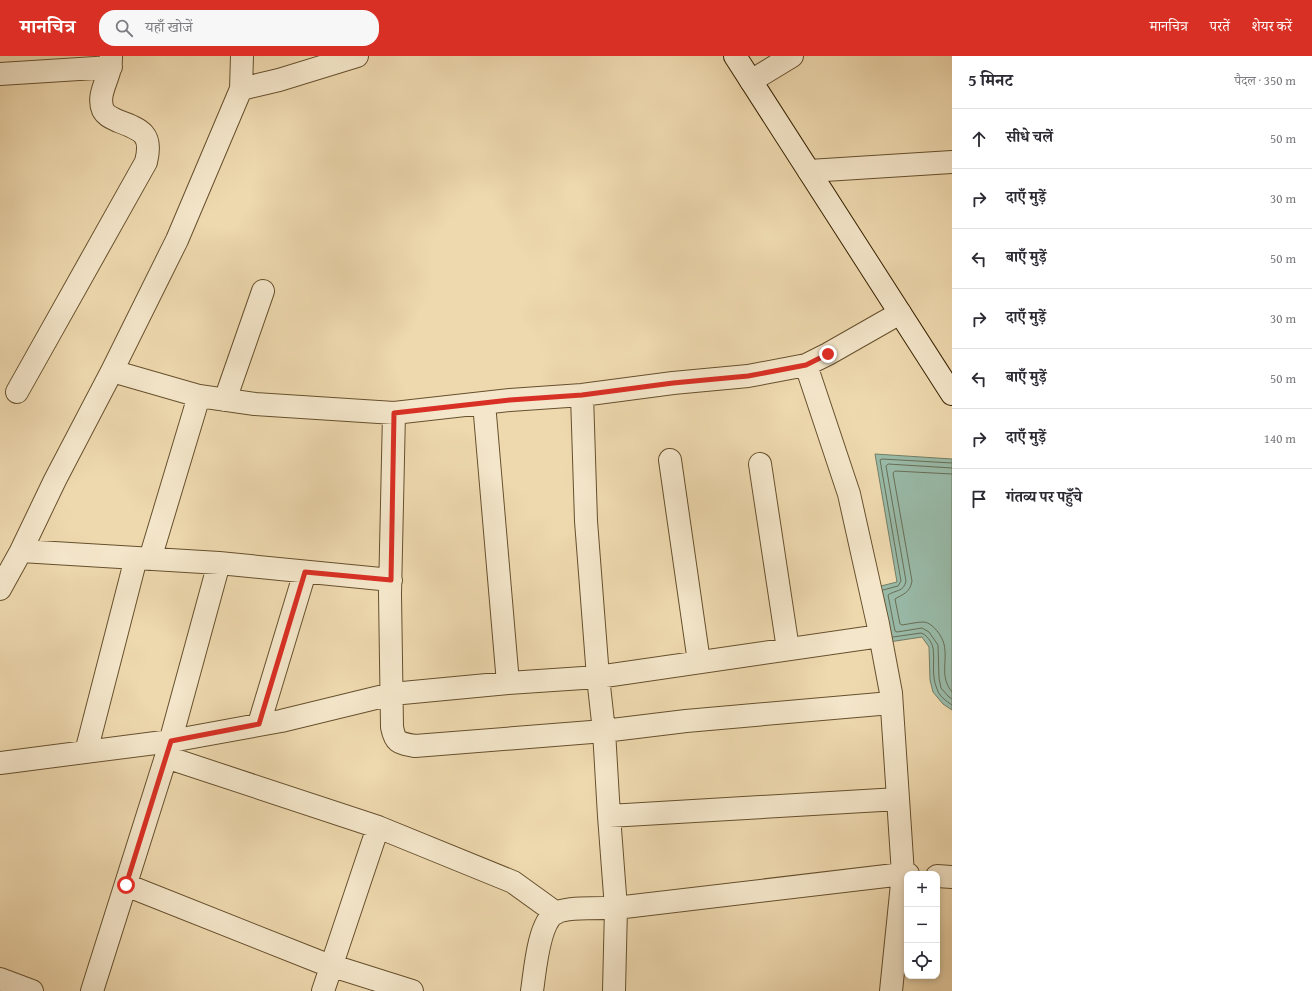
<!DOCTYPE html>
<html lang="hi">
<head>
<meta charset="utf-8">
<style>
	body { margin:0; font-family:"Gentium Book Plus","Noto Serif Devanagari",serif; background:#f7f7f7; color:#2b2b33 }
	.controls { position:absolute; right:12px; bottom:12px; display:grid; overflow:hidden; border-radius:8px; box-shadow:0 2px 6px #0003 }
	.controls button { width:36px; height:36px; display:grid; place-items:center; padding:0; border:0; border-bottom:1px solid #e1e1e2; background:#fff; color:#2b2b33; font:20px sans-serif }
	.stop { position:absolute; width:12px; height:12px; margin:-9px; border:3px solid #d93025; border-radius:50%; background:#fff }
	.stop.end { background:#d93025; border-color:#fff; box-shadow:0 1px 4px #0008 }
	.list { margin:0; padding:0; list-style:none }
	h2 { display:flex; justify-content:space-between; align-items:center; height:52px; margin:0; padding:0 16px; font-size:17px }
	h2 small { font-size:13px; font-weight:400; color:#7c7c81 }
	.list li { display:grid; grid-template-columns:26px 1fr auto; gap:12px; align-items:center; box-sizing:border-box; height:60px; padding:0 16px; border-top:1px solid #e1e1e2 }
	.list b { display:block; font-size:15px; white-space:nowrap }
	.list em { font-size:13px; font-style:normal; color:#7c7c81 }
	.icon { flex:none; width:22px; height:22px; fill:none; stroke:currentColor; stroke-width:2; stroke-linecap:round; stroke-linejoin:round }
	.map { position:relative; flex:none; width:952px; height:935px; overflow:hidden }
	header { display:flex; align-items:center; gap:24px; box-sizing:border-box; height:56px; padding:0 20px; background:#d93025; color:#fff }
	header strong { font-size:19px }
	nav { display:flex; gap:22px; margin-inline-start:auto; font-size:14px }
	.search { width:280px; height:36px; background:#f7f7f7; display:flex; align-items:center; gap:10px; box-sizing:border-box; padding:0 14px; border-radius:16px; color:#7c7c81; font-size:15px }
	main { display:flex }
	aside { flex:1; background:#fff }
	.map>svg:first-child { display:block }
	.water { fill:#99baa8; stroke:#727e66 }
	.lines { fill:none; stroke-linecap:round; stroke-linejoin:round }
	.shore { stroke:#686e55; stroke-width:1 }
	.street-casing { stroke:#66502d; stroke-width:24 }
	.secondary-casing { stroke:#382302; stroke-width:24 }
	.street { stroke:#f4e6ca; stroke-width:22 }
	.secondary { stroke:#f4e6ca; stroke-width:22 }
	.route { stroke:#d93025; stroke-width:5 }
</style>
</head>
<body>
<header>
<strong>मानचित्र</strong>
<div class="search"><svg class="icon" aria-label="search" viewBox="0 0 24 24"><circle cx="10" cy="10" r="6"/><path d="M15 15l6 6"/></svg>यहाँ खोजें</div>
<nav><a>मानचित्र</a><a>परतें</a><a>शेयर करें</a></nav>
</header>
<main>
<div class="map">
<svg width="952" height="935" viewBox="0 0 952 935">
	<rect width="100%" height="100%" fill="#eed8ae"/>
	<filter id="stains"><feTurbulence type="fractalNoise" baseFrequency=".005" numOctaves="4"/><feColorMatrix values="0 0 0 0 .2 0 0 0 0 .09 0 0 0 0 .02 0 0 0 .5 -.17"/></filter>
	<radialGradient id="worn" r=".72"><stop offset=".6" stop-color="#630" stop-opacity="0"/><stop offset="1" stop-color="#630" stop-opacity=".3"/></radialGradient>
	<path class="water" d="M875,398l77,5v251l-9,-6 -10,-12 -3,-12 -1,-33 -7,-10 -33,5 -12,-55 20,-5z"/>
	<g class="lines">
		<path class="shore" d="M952,412l-64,-4 -2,2 20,115c-2,11 -11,9 -18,14l7,36 2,1 25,-4 7,4 9,13 1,33 2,10 8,9 3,2
			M952,418l-57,-3 -2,2 19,108c-2,12 -9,13 -17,18l5,25 2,1c7,-1 15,-3 22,-3 9,1 18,14 20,22 4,18 -5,32 8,48
			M883,534l15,-4 3,-5 -21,-121 2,-1 70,4
			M893,581l28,-4c5,1 11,9 12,15 2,13 -2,27 4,41 2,7 9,12 15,16"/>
		<defs>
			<path id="street" d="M0,18l111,-7
				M751,25l41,-25
				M241,33l38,-9 78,-24
				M809,115l143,-9
				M806,309l43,129 29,130 13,69 12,181 -12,117
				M112,315l87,25 56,8 139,9 116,-13 72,-5 91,-12 75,-7 58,-11 22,-11 72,-41
				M17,336l129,-230c7,-28 -4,-32 -28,-41 -6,-3 -12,-5 -15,-11 -6,-14 4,-28 7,-42 1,-4 1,-8 1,-12
				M582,339l4,126 12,156 6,54 5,85 7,92 -2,83
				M225,344l38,-109
				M484,347l24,280
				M394,357l-4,181 2,133c3,16 7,16 23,19l189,-15 82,-10 205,-18
				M670,404l29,202
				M760,408l28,185
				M21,495l198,12 172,17
				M150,503l49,-163
				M0,533l21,-38 34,-71 57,-109 65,-131 64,-151 1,-33
				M259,668l46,-152
				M86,696l50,-194
				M166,701l212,70 135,55 43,31
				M0,707l171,-22 110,-20 111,-27 116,-11 90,-6 282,-41
				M609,760l289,-17
				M937,820l15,1
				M126,829l194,77 92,29
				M0,923l32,12
				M92,935l74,-234 53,-194
				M323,935l55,-164
				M532,935c3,-19 6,-67 23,-78 10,-6 48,-5 61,-5l287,-34h5"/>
			<path id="secondary" d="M735,0l217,338"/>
		</defs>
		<use href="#street" class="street-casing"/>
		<use href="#secondary" class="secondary-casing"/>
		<use href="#street" class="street"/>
		<use href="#secondary" class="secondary"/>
	</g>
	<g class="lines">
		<path class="route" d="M126,829l45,-144 88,-17 46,-152 86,8 3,-167 116,-13 72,-5 91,-12 75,-7 58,-11 22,-11"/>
	</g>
	<rect width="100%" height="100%" filter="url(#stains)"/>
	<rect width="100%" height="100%" fill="url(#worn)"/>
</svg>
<div class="controls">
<button>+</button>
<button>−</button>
<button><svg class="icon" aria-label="locate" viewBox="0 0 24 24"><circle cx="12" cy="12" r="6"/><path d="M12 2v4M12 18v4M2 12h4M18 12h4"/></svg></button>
</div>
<div class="stop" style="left:126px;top:829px"></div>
<div class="stop end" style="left:828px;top:298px"></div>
</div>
<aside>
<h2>5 मिनट<small>पैदल · 350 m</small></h2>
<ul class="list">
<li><svg class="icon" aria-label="ahead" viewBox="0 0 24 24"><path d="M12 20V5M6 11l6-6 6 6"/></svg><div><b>सीधे चलें</b></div><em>50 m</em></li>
<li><svg class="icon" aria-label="right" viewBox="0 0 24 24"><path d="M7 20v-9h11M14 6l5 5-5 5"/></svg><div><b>दाएँ मुड़ें</b></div><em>30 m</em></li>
<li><svg class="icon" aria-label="left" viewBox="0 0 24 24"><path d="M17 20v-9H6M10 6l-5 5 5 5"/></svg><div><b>बाएँ मुड़ें</b></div><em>50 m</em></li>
<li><svg class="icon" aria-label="right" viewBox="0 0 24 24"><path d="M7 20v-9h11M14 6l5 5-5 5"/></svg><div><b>दाएँ मुड़ें</b></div><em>30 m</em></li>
<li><svg class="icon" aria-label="left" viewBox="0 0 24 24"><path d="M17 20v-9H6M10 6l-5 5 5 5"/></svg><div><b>बाएँ मुड़ें</b></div><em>50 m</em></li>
<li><svg class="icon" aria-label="right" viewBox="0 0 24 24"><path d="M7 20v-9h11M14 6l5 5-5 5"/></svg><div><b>दाएँ मुड़ें</b></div><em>140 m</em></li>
<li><svg class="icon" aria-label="arrive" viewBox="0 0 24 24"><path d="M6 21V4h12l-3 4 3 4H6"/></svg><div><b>गंतव्य पर पहुँचे</b></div></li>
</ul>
</aside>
</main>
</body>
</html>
